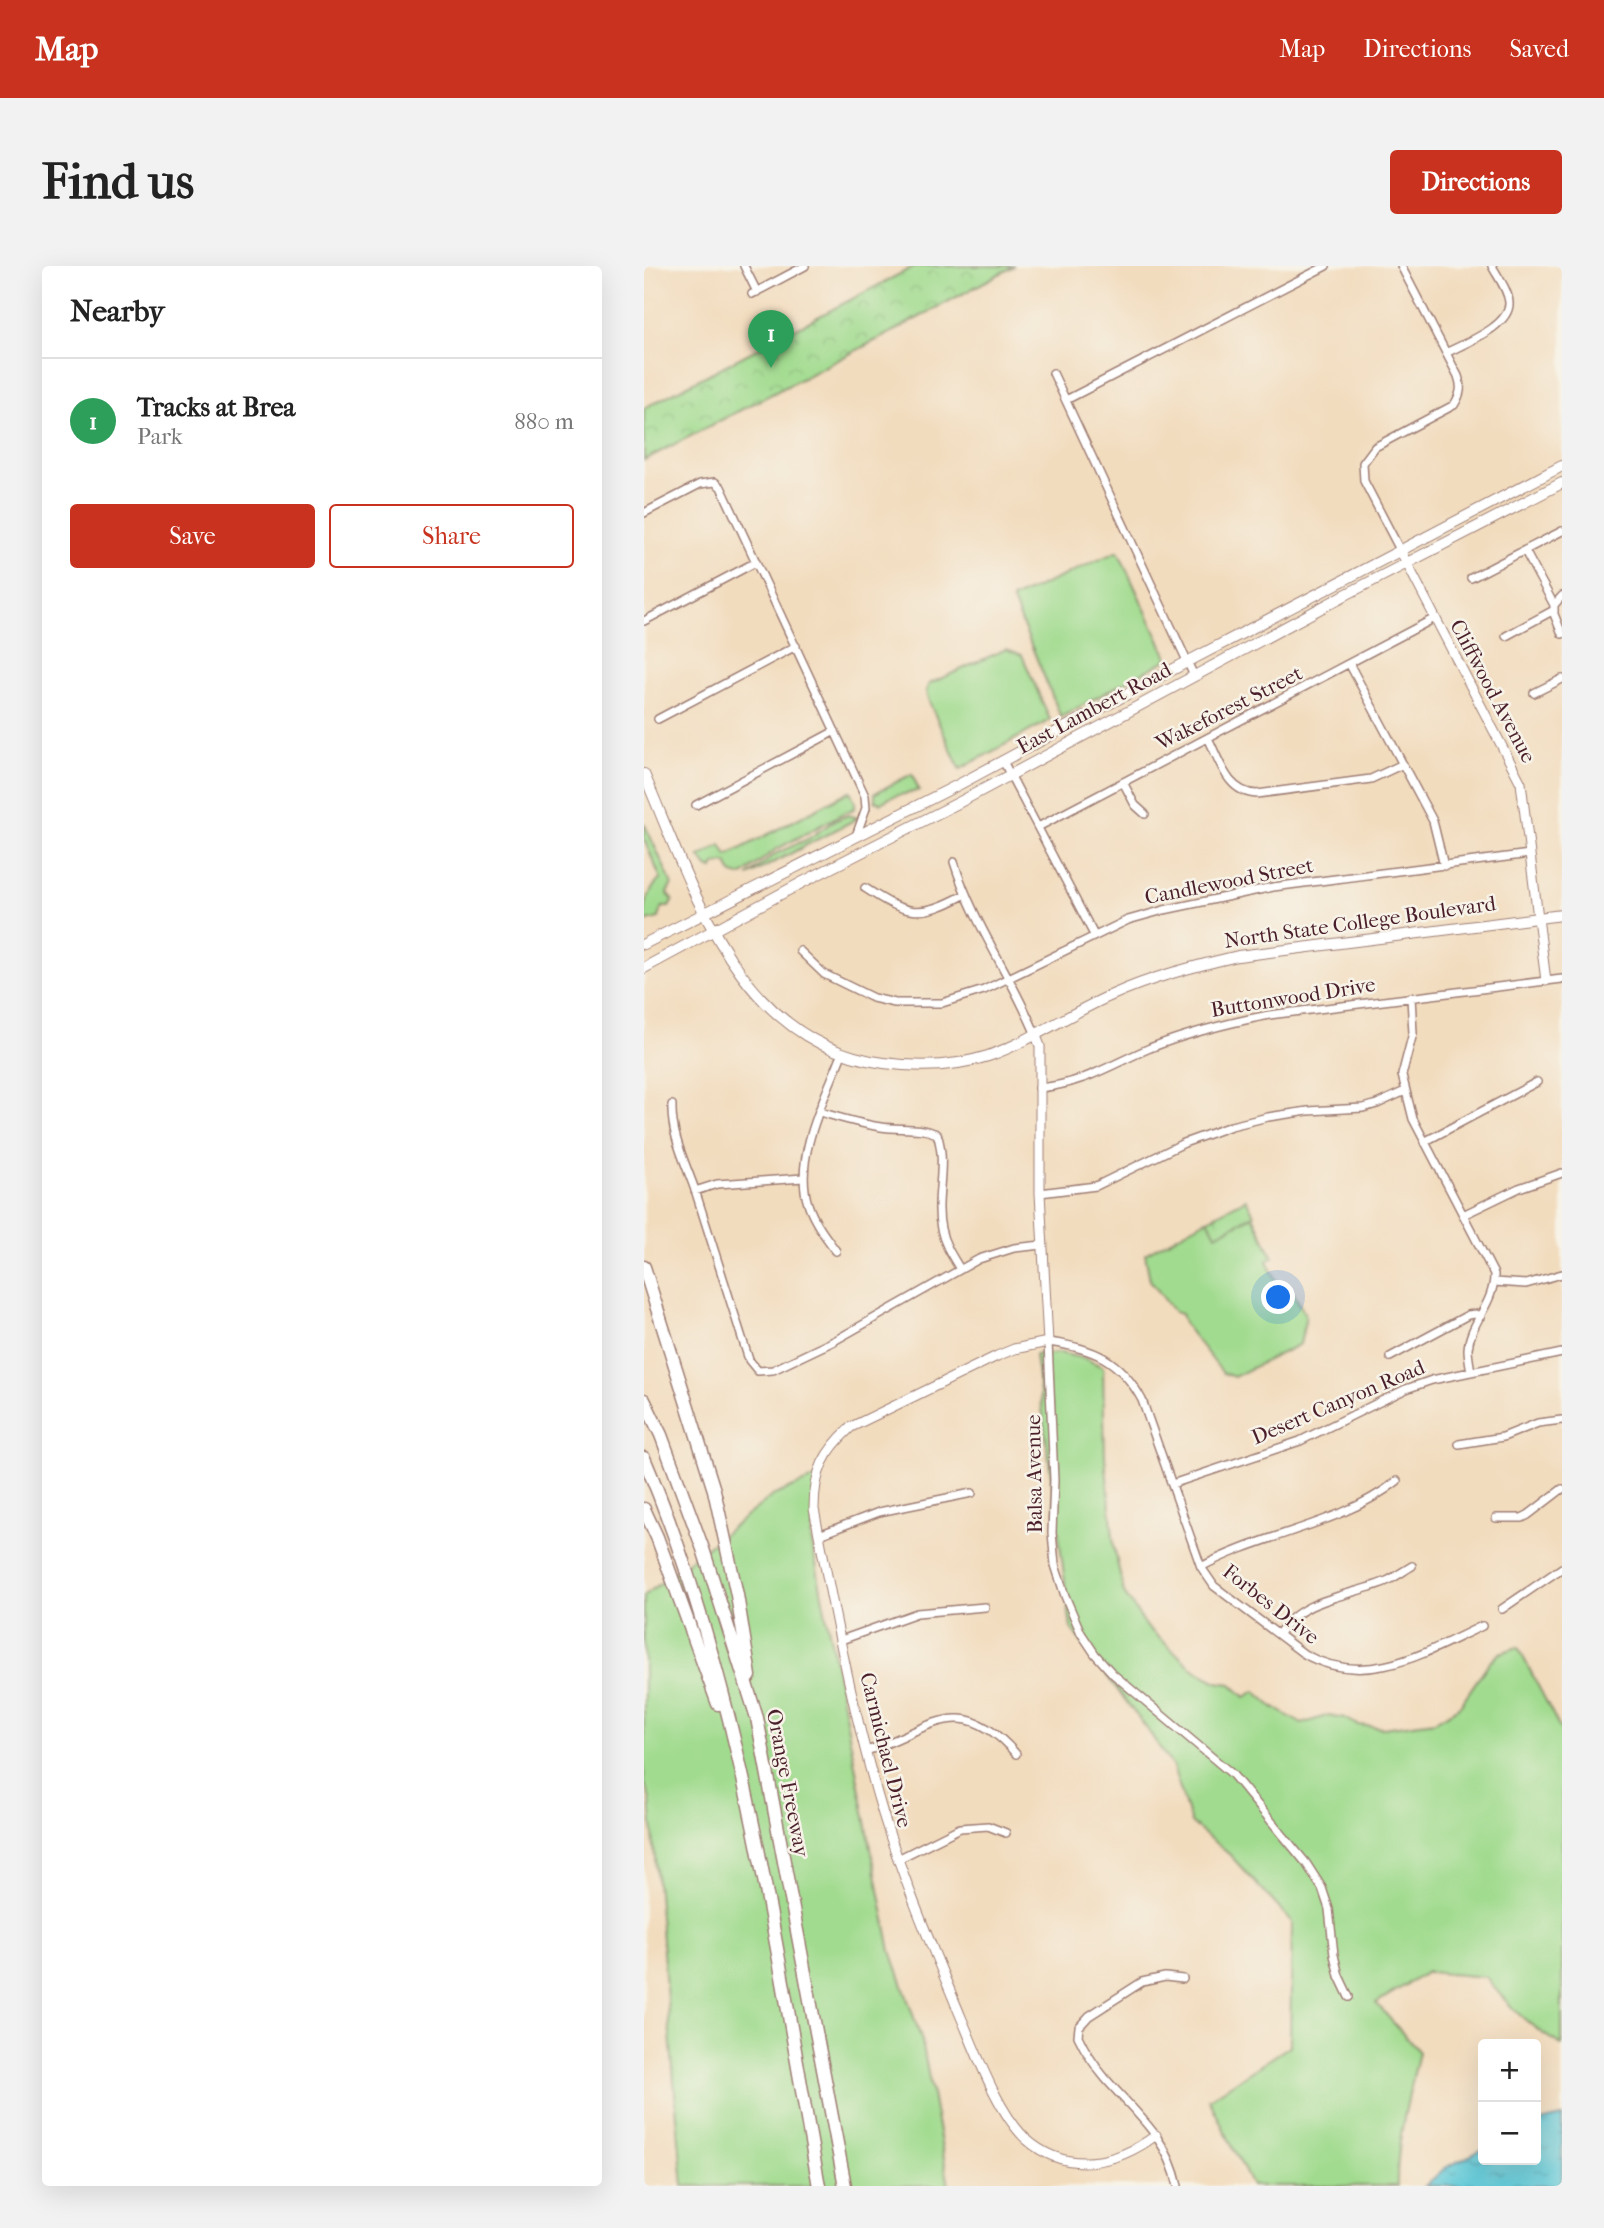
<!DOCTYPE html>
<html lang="en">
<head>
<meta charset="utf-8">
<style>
	body { margin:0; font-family:"IM FELL French Canon",serif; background:#f2f2f2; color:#222 }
	.controls { position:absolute; right:21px; bottom:21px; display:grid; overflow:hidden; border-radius:7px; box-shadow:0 7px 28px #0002 }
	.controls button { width:63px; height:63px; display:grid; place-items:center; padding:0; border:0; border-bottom:2px solid #e0e0e0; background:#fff; color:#222; font:35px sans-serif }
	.you { position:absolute; left:635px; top:1032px; width:24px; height:24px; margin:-18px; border:5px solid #fff; border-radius:50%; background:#1a73e8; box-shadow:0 0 0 10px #1a73e833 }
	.badge { display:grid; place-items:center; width:46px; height:46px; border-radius:50%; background:#c8321e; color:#fff; font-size:23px; font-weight:700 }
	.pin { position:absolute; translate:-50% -58px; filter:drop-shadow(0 2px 4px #0008) }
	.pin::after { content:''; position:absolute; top:37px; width:24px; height:21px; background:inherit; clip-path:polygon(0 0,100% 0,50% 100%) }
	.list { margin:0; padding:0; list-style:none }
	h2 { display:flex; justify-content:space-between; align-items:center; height:91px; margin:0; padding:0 28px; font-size:30px }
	h2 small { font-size:23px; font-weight:400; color:#767676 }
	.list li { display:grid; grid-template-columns:46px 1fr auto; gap:21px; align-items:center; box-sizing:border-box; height:126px; padding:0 28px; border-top:2px solid #e0e0e0 }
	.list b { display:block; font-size:26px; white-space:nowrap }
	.list p { margin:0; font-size:23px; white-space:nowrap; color:#767676 }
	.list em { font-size:23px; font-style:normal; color:#767676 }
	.actions { display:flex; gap:14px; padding:21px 28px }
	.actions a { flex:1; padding:16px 0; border:2px solid #c8321e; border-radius:7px; text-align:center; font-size:24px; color:#c8321e }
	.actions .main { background:#c8321e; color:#fff }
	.map { position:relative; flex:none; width:918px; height:1920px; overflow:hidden; border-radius:7px }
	header { display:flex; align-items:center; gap:42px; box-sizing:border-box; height:98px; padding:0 35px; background:#c8321e; color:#fff }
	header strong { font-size:33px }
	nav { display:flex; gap:38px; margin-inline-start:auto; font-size:24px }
	.intro { display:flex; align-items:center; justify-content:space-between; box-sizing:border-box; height:168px; padding:0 42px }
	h1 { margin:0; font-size:49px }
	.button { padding:18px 32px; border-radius:7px; background:#c8321e; color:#fff; font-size:24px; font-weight:700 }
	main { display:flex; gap:42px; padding:0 42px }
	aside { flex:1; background:#fff; border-radius:7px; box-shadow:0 7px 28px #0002 }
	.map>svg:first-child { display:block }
	.green { fill:#a1db8f; stroke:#767d5d; stroke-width:2 }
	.park { fill:url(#park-crowns); stroke:#767d5d; stroke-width:2 }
	.water { fill:url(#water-ripples); stroke:#547481; stroke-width:2 }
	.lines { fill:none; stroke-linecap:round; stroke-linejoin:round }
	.minor-casing { stroke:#9e7e74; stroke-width:10 }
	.tertiary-casing { stroke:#9e7e74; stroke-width:11 }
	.secondary-casing { stroke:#9e7e74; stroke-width:12 }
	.motorway-casing { stroke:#9e7e74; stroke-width:15 }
	.minor { stroke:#fff; stroke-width:7 }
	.tertiary { stroke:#fff; stroke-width:9 }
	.secondary { stroke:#fff; stroke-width:10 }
	.motorway { stroke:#fff; stroke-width:12 }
	.labels { text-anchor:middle; stroke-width:5; stroke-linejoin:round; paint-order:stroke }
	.street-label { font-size:21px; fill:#4a1f2b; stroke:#f7f3e8 }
</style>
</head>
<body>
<header>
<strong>Map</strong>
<nav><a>Map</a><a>Directions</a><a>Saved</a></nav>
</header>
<div class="intro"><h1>Find us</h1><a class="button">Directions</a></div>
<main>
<aside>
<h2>Nearby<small></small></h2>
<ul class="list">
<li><span class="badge" style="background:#2e9e5b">1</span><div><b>Tracks at Brea</b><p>Park</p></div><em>880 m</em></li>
</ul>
<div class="actions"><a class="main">Save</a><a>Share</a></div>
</aside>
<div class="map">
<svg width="918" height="1920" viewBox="0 0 918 1920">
	<defs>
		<pattern id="park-crowns" width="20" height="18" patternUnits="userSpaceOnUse" patternTransform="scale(1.75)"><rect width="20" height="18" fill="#a1db8f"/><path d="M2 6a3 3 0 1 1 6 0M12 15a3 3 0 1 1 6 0" fill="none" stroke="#8cbc7c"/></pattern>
		<pattern id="water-ripples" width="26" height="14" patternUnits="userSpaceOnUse" patternTransform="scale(1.75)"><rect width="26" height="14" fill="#5dc8d7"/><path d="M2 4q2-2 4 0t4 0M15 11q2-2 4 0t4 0" fill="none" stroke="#52abb9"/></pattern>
	</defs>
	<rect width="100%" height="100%" fill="#f7f3e8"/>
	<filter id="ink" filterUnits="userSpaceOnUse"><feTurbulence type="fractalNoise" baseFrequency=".0143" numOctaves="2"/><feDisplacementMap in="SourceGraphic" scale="14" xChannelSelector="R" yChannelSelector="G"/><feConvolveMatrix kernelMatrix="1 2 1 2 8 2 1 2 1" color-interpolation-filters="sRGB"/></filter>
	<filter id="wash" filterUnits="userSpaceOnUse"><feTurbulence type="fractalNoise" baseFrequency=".00686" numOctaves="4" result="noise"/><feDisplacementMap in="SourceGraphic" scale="28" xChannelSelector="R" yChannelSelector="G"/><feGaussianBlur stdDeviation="1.57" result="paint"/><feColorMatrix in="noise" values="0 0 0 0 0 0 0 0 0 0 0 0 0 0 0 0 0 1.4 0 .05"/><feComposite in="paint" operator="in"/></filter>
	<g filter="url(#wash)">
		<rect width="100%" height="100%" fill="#f2dcbe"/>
		<path class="green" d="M474,285l50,108 -107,58 -49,-118z
			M362,383l16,6 28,65 -90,49 -31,-67 -3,-10 3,-8z
			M268,508l7,16c-17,7 -20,1 -38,13l-6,-2v-8z
			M206,525l5,11v6l-13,6 -67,36 -31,24 -5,2 -7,-2 -5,-11 -12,1 -2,5 -6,-2 -7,-10 21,-12 6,11z
			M204,549l10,3 -110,58 27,-22 33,-15 26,-18z
			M0,557l28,61 -5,9 6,7 -4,7h-7l-3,11 -15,4c0,-14 5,-35 17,-43l-17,-40z
			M609,950l20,41 -6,4 13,28 10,-2 16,29 -6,28 -66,33 -11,-4 -8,-10 -30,-38 -4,-11 -7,-2 -24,-32 -5,-26 63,-35 8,15z
			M416,1087l26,6 17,8 2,90 9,90 10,46 23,34 49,44 21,11 14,2 14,13 10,-6 18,16 29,17 27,-9 15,3 14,7 25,3 52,-7 24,-14 29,-43 12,-11 18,-6 44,85v313c-31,-16 -55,-40 -76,-68l-59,-5 -51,31 43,49c-10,44 -23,89 -22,134h-145l-43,-87 81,-53 2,-124 -63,-68 -38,-31 -18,-56 -26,-38 -76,-101 -36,-273z
			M176,1210l-9,62 80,413 31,90 27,145h-266l-33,-386 -6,-19v-185l128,-100z"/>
		<path class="park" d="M271,0h99l-124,67 -246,127v-52z
			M602,933l8,16 -38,20 -8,-16z"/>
		<path class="water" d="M918,1851v69h-137l20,-18 38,-19v11h53v-37z"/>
	</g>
	<g filter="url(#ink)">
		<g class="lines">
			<defs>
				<path id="minor" d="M100,0l13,26
					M108,28l53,-28
					M802,87c19,-10 65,-27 63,-51 -1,-12 -11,-25 -17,-36
					M409,107l141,303
					M422,134l260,-134
					M0,247l56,-29 15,-2 6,5 144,309 1,12 -10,28
					M756,284l-36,-69 -1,-18 12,-16 79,-42c7,-11 8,-18 4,-29l-57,-110
					M881,285l29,54
					M827,312l91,-47
					M918,330l-8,9v9l8,20
					M0,355l112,-59
					M862,370l48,-26
					M706,399l83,156 11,45
					M890,427l28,-14
					M14,453l138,-73
					M564,472c12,23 19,55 49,56l114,-15 32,-15
					M359,495l91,174
					M479,516l12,23 10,9
					M52,539l139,-74
					M394,561l397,-209
					M310,596c19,61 57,113 81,171
					M221,622c41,27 55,31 99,7
					M156,685l24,23 49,24 22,5h47l42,-13 144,-70 36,-10 109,-23 257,-33
					M767,731l2,36 -11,42 11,44 81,155c1,29 -24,48 -26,75 0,7 2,16 3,23
					M395,822c44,-4 71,-23 111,-40 38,-15 78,-25 119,-33l293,-36
					M28,839c-1,32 14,58 24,88 18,56 35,111 53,167l9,11 15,-1 61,-29 145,-82 35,-11 28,-3
					M176,846c20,6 40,12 61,15 19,3 38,-1 56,7 11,30 -3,64 4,95 3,15 11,27 19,40
					M780,876l113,-60
					M51,925l22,-7 86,-6
					M396,927l56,-7 88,-43 47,-17 37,-9 40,-6 55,-3 14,-4 28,-13
					M819,949l56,-27 43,-15
					M192,985c-11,-15 -22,-29 -28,-47 -15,-47 17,-106 34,-150
					M850,1016l32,2 36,-10
					M746,1091l78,-42 7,-1 6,2
					M815,1178l44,-7 35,-14 24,-3
					M528,1218l128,-43 106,-52 26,-9 130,-27
					M852,1252h26l6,-3 34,-26
					M175,1269l60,-23 93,-19
					M557,1301c62,-34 139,-41 196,-86
					M858,1343l60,-41
					M635,1368c21,-37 75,-38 110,-54 8,-4 16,-10 23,-14
					M197,1374l76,-27 68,-6
					M222,1485c62,-19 93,-63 150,3
					M254,1593l62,-31 28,-2 18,7
					M705,1731l-10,-21 -5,-21 -5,-46 -7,-21 -16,-25 -74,-89 -119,-100 -18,-20 -14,-21 -16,-37 -10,-31 -3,-32 2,-53 -6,-138c45,6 72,17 94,58l59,167 13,19 90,68c63,35 120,-1 178,-28
					M534,1920c-11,-50 -42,-72 -73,-108 -11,-13 -20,-27 -27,-42l1,-9 10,-11 53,-34 23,-5 18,2"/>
				<path id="tertiary" d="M756,284l121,233 25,198
					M391,767l5,13v147l8,149 -34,7 -17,7 -146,71c-27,25 -37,44 -37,82 20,102 39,206 69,305 21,68 51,138 78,203 15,35 37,96 65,122 40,36 91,26 130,-4"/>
				<path id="secondary" d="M0,508c50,116 94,270 240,289 36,5 70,4 104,-7 43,-15 82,-43 124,-61 40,-18 83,-29 126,-39l324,-41
					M0,678l314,-159 229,-123 375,-196
					M0,702l159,-86 157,-80 387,-208 215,-111"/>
				<path id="motorway" d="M0,1001l70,223 23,105 13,81
					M0,1134l17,35 42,114 54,169 88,468
					M0,1192c98,231 130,483 175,728
					M0,1243l13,28 61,167"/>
			</defs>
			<use href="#minor" class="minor-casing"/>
			<use href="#tertiary" class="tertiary-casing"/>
			<use href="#secondary" class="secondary-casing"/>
			<use href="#motorway" class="motorway-casing"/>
			<use href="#minor" class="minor"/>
			<use href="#tertiary" class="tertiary"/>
			<use href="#secondary" class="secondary"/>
			<use href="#motorway" class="motorway"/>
		</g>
	</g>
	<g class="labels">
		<g class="street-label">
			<text transform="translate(849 425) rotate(62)" y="7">Cliffwood Avenue</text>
			<text transform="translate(450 442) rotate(-28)" y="7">East Lambert Road</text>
			<text transform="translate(585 442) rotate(-27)" y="7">Wakeforest Street</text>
			<text transform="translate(585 615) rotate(-11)" y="7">Candlewood Street</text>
			<text transform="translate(716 656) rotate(-8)" y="7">North State College Boulevard</text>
			<text transform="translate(649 731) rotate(-9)" y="7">Buttonwood Drive</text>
			<text transform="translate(694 1136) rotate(-23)" y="7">Desert Canyon Road</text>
			<text transform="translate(390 1208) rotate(-91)" y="7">Balsa Avenue</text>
			<text transform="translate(627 1338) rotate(38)" y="7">Forbes Drive</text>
			<text transform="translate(242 1484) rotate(76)" y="7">Carmichael Drive</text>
			<text transform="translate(144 1517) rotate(79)" y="7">Orange Freeway</text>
		</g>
	</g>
</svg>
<div class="controls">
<button>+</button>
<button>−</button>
</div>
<div class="you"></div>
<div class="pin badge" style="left:127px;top:102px;background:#2e9e5b">1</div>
</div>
</main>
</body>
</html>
